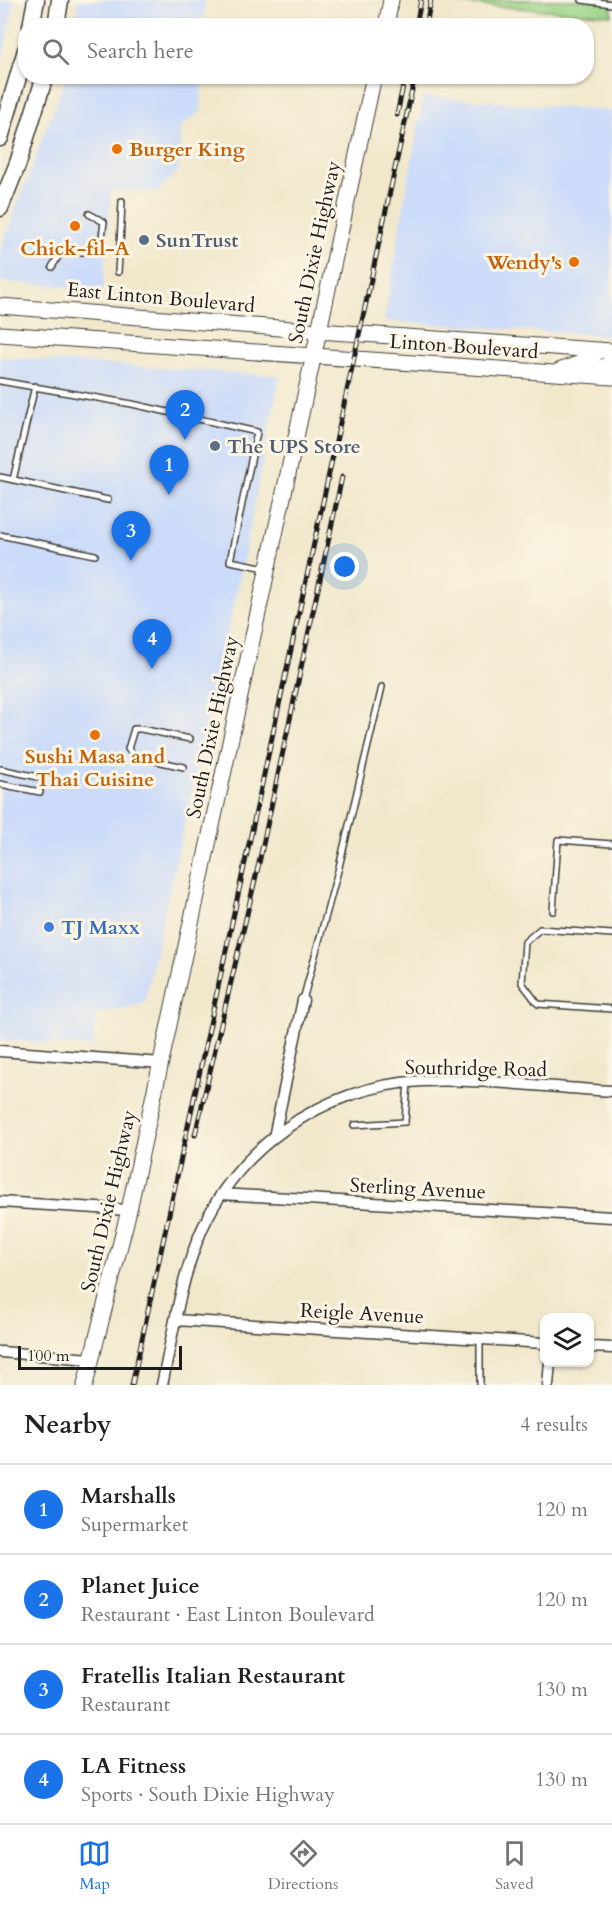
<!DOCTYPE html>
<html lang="en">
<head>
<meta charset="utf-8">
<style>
	body { margin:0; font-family:Cardo,serif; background:#f2f2f2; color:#202124 }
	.controls { position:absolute; right:18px; bottom:18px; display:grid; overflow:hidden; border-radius:12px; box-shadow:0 2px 4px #0004 }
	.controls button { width:54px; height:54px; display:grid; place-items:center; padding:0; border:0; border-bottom:2px solid #e0e0e0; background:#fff; color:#202124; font:30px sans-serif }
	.scale { position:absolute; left:18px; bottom:15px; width:164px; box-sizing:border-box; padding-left:6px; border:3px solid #1c1c1c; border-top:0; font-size:16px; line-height:21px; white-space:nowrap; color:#1c1c1c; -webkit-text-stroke:4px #fcf5e5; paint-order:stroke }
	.you { position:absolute; left:345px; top:567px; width:21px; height:21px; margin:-15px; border:4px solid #fff; border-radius:50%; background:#1a73e8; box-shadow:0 0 0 9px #1a73e833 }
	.badge { display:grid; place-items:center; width:39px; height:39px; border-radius:50%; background:#1a73e8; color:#fff; font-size:20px; font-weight:700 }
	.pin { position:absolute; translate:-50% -50px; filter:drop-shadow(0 2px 3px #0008) }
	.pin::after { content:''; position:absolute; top:32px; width:21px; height:18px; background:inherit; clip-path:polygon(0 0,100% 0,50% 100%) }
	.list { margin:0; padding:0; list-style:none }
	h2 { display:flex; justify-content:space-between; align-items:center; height:78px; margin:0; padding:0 24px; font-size:26px }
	h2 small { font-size:20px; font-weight:400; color:#757577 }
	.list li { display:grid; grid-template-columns:39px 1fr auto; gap:18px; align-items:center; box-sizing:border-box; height:90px; padding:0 24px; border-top:2px solid #e0e0e0 }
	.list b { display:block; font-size:22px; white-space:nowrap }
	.list p { margin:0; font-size:20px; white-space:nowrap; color:#757577 }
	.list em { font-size:20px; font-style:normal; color:#757577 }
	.icon { flex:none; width:33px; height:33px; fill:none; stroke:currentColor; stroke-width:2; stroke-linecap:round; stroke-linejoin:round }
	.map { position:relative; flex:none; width:612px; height:1385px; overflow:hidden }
	.search { position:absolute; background:#fff; box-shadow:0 2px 4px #0004; left:18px; right:18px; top:18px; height:66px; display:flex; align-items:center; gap:15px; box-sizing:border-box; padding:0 21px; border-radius:24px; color:#757577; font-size:22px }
	.sheet { height:438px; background:#fff }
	nav { display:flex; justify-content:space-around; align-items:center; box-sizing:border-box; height:84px; border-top:2px solid #e0e0e0; background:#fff; font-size:16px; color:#757577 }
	nav a { display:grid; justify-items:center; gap:3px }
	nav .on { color:#1a73e8 }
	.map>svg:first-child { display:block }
	.built { fill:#cbdbf9 }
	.green { fill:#9ad386; stroke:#5b7851; stroke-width:1.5 }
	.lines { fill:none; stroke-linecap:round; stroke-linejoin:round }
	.lane-casing { stroke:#3c3b36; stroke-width:8 }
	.street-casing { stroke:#3c3b36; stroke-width:13 }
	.secondary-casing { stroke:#3c3b36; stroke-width:17 }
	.primary-casing { stroke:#3c3b36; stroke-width:19 }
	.lane { stroke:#fff; stroke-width:5 }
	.street { stroke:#fff; stroke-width:10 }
	.secondary { stroke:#fff; stroke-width:15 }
	.primary { stroke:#fff; stroke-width:16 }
	.rail-casing { stroke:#1c1c1c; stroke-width:5 }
	.rail { stroke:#fcf5e5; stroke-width:3; stroke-dasharray:9; stroke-linecap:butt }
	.food-dot { fill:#e8710a; stroke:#fcf5e5; stroke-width:2 }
	.service-dot { fill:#5c6f8a; stroke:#fcf5e5; stroke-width:2 }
	.shop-dot { fill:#3f7fe0; stroke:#fcf5e5; stroke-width:2 }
	.labels { text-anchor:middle; stroke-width:6; stroke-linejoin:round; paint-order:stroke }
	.food-label { font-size:20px; font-weight:bold; fill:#c56008; stroke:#fcf5e5 }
	.service-label { font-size:20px; font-weight:bold; fill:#4e5e75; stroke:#fcf5e5; text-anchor:start }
	.street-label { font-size:20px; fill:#1c1c1c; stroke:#fcf5e5 }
	.shop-label { font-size:20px; font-weight:bold; fill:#366cbe; stroke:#fcf5e5; text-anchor:start }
</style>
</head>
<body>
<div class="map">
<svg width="612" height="1385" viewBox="0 0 612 1385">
	<rect width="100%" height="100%" fill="#fcf5e5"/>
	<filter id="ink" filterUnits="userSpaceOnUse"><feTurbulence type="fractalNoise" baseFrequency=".0167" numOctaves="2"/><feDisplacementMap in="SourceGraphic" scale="12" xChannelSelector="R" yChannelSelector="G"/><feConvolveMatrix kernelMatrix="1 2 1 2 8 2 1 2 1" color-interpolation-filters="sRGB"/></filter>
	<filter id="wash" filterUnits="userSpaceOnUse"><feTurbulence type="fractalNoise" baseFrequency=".008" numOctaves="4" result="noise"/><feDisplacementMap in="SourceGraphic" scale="24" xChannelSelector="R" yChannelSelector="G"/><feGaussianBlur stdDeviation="1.35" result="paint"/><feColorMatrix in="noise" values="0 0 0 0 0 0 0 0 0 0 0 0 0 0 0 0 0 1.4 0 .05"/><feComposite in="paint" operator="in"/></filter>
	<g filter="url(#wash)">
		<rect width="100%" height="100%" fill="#f1e8cc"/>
		<path class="built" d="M0,0h15l-15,71z
			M78,0h127l-1,25h-129z
			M66,77h136l-1,34 -21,16 -1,43 -22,22 -46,-2 -8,99 -103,-7v-32z
			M423,96l189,15v225l-228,-15z
			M0,357l280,19 -43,215 -93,412 -48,12 -3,32 -93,-7z"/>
		<path class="green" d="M451,0h161v15l-161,-12z"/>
	</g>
	<g filter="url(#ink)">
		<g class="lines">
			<defs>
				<path id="lane" d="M582,0l30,4
					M120,245l2,-44
					M52,267l9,-15h39l4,-30 -15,-8
					M118,272l1,-16
					M0,381l132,23 125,28 -27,129 36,7
					M0,477l108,23
					M13,480l22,-94
					M0,535l95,20
					M184,767l-50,-11 -6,-7 6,-20h7l49,10
					M0,769l43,9
					M0,784l40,8
					M553,911l5,-71 54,4
					M612,934l-72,-5 -15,13 -3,41 16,21 74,5
					M303,1000l36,-133 43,-180
					M354,1125l51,-3 3,-40
					M480,1339v46"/>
				<path id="street" d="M0,1051l162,12
					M274,1137l29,-137
					M221,1194l391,23
					M0,1202l129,8
					M176,1320l368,23
					M590,1347l22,1
					M0,1352l91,7
					M162,1385c10,-47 17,-96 34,-141 35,-94 126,-158 226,-163 59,-3 130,7 190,10
					M548,1385l2,-23"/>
				<path id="secondary" d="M386,26l5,-26
					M0,306l318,25 294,20
					M0,334l612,43
					M559,371l29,-11 12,-10
					M588,375l24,-13
					M85,1385l44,-175 245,-1134"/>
				<path id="primary" d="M31,26l5,-26
					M56,26l4,-26
					M0,138l26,-88
					M0,208l18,-45 27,-87"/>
			</defs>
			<use href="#lane" class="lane-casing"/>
			<use href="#street" class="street-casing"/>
			<use href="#secondary" class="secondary-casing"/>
			<use href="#primary" class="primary-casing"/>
			<use href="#lane" class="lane"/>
			<use href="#street" class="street"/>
			<use href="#secondary" class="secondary"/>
			<use href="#primary" class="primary"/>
			<defs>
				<path id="rail" d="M416,26l5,-26
					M426,26l5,-26
					M397,115l8,-39
					M195,1135l64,-272 83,-386
					M132,1385l283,-1309"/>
			</defs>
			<use href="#rail" class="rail-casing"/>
			<use href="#rail" class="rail"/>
		</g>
	</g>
	<g class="food-dot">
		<circle cx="117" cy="149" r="6"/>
		<circle cx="75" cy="226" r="6"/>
		<circle cx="574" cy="262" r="6"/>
		<circle cx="95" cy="735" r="6"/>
	</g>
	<g class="service-dot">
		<circle cx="144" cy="240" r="6"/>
		<circle cx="215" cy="446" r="6"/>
	</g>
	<circle class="shop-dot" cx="49" cy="927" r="6"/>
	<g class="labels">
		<g class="food-label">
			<text x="129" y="156" text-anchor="start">Burger King</text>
			<text x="75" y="255">Chick-fil-A</text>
			<text x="562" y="269" text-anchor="end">Wendy's</text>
			<text x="95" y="763">Sushi Masa and<tspan x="95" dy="23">Thai Cuisine</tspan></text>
		</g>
		<g class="service-label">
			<text x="156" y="247">SunTrust</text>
			<text x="227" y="453">The UPS Store</text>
		</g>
		<g class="street-label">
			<text transform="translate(314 252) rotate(-78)" y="7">South Dixie Highway</text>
			<text transform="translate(161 297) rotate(5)" y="7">East Linton Boulevard</text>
			<text transform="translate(464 346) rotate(4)" y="7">Linton Boulevard</text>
			<text transform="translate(212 727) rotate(-78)" y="7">South Dixie Highway</text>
			<text transform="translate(476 1068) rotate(1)" y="7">Southridge Road</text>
			<text transform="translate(418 1188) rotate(3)" y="7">Sterling Avenue</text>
			<text transform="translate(108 1201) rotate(-77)" y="7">South Dixie Highway</text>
			<text transform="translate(362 1313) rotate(3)" y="7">Reigle Avenue</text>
		</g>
		<g class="shop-label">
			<text x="61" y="934">TJ Maxx</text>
		</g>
	</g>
</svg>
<div class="controls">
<button><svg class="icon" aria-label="layers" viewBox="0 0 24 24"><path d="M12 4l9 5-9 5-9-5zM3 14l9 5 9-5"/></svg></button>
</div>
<div class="scale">100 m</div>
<div class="you"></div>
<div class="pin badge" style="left:169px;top:495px">1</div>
<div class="pin badge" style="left:185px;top:440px">2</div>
<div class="pin badge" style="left:131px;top:561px">3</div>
<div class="pin badge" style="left:152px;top:669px">4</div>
<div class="search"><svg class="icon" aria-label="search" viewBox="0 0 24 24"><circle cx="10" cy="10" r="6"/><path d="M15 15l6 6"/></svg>Search here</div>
</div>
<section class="sheet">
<h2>Nearby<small>4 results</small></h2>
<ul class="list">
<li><span class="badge">1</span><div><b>Marshalls</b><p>Supermarket</p></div><em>120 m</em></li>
<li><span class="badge">2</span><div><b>Planet Juice</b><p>Restaurant · East Linton Boulevard</p></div><em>120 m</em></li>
<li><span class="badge">3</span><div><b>Fratellis Italian Restaurant</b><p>Restaurant</p></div><em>130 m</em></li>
<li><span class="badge">4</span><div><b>LA Fitness</b><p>Sports · South Dixie Highway</p></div><em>130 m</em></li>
</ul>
</section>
<nav>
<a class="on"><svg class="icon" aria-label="map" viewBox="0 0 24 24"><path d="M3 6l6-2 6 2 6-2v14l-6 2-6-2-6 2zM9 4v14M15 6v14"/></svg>Map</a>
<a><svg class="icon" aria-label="directions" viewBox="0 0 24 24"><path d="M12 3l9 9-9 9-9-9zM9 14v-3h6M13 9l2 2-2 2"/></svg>Directions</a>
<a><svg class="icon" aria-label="saved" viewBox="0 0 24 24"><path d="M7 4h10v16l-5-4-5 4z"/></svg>Saved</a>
</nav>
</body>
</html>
